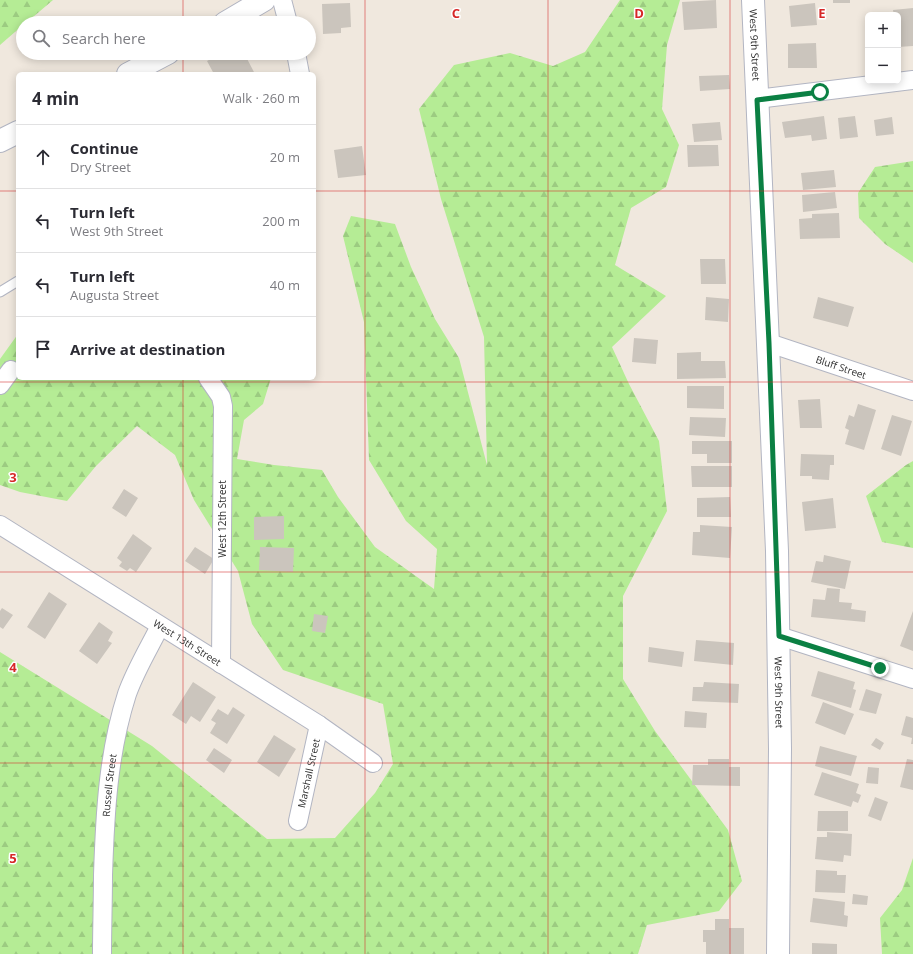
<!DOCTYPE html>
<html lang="en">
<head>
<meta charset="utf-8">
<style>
	body { margin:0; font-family:"Open Sans",sans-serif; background:#f7f7f7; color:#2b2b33 }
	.controls { position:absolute; right:12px; top:12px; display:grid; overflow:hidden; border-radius:6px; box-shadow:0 2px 10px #0003 }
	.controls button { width:36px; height:36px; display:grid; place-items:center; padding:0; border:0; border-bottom:1px solid #e1e1e2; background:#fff; color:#2b2b33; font:20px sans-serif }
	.stop { position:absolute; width:12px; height:12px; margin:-9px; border:3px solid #0b8043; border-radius:50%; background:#fff }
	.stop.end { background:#0b8043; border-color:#fff; box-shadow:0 1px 4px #0008 }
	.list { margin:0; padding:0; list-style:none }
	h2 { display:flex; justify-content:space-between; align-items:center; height:52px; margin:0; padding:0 16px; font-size:17px }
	h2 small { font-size:13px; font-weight:400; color:#7c7c81 }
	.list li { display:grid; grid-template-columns:26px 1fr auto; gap:12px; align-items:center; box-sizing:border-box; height:64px; padding:0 16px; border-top:1px solid #e1e1e2 }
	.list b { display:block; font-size:15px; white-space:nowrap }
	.list p { margin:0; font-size:13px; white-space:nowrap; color:#7c7c81 }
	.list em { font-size:13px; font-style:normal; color:#7c7c81 }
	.icon { flex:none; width:22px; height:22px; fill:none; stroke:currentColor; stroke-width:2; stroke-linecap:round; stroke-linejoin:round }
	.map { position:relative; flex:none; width:913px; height:954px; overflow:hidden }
	.search { position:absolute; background:#fff; box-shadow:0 2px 10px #0003; left:16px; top:16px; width:300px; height:44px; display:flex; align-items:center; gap:10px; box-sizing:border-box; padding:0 14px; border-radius:22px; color:#7c7c81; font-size:15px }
	.panel { position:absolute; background:#fff; box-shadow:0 2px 10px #0003; left:16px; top:72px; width:300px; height:308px; border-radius:6px }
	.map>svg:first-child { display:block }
	.forest { fill:url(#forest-firs) }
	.building { fill:#cbc5bd }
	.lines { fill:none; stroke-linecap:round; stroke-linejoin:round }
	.service-casing { stroke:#b2b5c2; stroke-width:11 }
	.minor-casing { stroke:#b2b5c2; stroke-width:20 }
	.tertiary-casing { stroke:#b2b5c2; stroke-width:24 }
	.service { stroke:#fff; stroke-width:9 }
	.minor { stroke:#fff; stroke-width:18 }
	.tertiary { stroke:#fff; stroke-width:22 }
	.route { stroke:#0b8043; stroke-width:5 }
	.grid { fill:none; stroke:#d62828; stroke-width:1; stroke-opacity:0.55 }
	.labels { text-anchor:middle; stroke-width:3; stroke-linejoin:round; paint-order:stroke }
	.street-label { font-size:10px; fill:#2d2d2d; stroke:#fff }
	.grid-label { font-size:13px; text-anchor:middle; font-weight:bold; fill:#d62828; stroke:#fff; stroke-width:3; stroke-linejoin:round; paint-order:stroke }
</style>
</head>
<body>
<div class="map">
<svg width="913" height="954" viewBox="0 0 913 954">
	<defs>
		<pattern id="forest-firs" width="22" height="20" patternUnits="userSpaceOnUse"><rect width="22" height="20" fill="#b5ec95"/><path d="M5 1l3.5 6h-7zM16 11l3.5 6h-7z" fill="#9ccb81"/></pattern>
	</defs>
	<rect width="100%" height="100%" fill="#f0e8de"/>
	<path class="forest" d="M0,0h53l-27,23h-3v2l-23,20z
		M620,0h60l-13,45 -5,64 17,36 -13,42 -35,21 -16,57 51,31 -54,51 17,37 30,57 8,70 -44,85v83l32,52 73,99 14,51 -23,30 -72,14 -9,29h-638v-302l152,94 115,93 68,-1 40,-45 18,-29 -10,-60 -100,-34 -31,-46 -14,-53 -44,-71 -19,-45 -38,-29 -41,40 -29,35 -47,-9 -20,-7v-126l18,-25v44h253l-8,26 -19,16 -7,39 37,6 48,5 16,27 37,50 59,42 3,-40 -31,-28 -37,-61 -5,-138 -21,-86 8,-20 44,8 16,43 24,52 24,39 28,107 -3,-128 -43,-138 -22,-90 35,-44 56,-12 43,13 32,-14z
		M913,161v102l-28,-19 -26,-26 -1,-25 17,-26z
		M913,461v87l-31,-6 -16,-46 40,-31z
		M913,858v96h-31l-2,-36 22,-28z"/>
	<path class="building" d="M716,0l1,28 -33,2 -2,-28z
		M833,0h17v3h-17z
		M350,3l1,24 -10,1v5l-18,1 -1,-30z
		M815,3l2,22 -26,2 -2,-21z
		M913,8v38l-15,1v-32h-4l-1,-5z
		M816,43l1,25h-29v-24z
		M222,53h22l11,21h-41l-7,-13z
		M729,75l1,14 -30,2 -1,-15z
		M824,116l3,23 -15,2 -1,-6 -26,3 -3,-16z
		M855,116l3,21 -18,2 -2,-21z
		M892,117l2,17 -18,2 -2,-16z
		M720,122l2,18 -28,2 -2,-18z
		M687,145h31l1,21 -31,1z
		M362,146l4,29 -28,3 -4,-28z
		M834,170l2,17 -33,3 -2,-17z
		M835,192l2,16 -34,4 -1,-17z
		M839,213l1,25 -40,1 -1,-20 13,-1v-4z
		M700,259h25l1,25h-25z
		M706,297l23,2 -1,23 -23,-2z
		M818,297l36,10 -6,20 -35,-9z
		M634,338l24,2 -2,24 -24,-2z
		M701,352v9h24l1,17 -49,1v-26z
		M687,386h37v23l-37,-1z
		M820,399l2,29h-22l-2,-28z
		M858,404l18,6 -12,40 -19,-6 4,-14 -4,-2 4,-13 5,2z
		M892,415l20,6 -11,35 -20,-7z
		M690,417l36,1 -1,19 -36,-2z
		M692,441h40v22h-25v-9h-15z
		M801,454l33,1v10h-4l-1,15 -17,-1v-3h-12z
		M691,466h41v21h-40z
		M124,489l14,9 -12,19 -14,-9z
		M730,497l1,20h-34v-19z
		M833,498l3,30 -31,3 -3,-29z
		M284,516v23l-30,1v-23z
		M700,525l32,2 -2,31 -38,-3 1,-23h7z
		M133,534l19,14 -16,24 -6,-4 -3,3 -8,-5 3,-4 -5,-4z
		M195,547l19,12 -9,15 -20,-13z
		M260,547l34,1 -1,24 -34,-2z
		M824,555l27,6 -6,28 -34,-7 5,-21 7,1z
		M827,588l13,1 -1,13 13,1 -1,6 15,2 -1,11 -54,-5 2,-18 12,1z
		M49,592l18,12 -22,35 -18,-12z
		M2,608l11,7 -10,14 -3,-2v-16z
		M913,611v40l-13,-5z
		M314,614l14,2 -3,17 -13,-2z
		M99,622l14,10 -5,9 4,2 -15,21 -18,-13z
		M696,640l38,3 -1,22 -39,-4z
		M649,647l35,5 -2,15 -34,-5z
		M818,671l37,11 -2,7 3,1 -5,18 -40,-12z
		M193,682l23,15 -16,25 -9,-6 -5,8 -14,-9z
		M704,682l35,2 -1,19 -46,-2 1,-14h10z
		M866,689l16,5 -6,20 -17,-4z
		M823,702l31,12 -9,21 -30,-12z
		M233,707l12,8 -18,29 -17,-11 6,-10 -5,-3 7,-11 10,6z
		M685,711l22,2 -1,15 -22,-1z
		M906,716l7,2v26h-2l1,-6 -11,-3z
		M274,735l22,14 -17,28 -22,-15z
		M876,738l8,5 -4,7 -9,-5z
		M820,746l37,10 -6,20 -36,-10z
		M214,748l18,12 -8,13 -18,-13z
		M708,759h21v8h11v19l-48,-1 1,-20h15z
		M907,759l6,1v30l-13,-3z
		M868,767l11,1 -1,16 -12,-1z
		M822,772l37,12 -3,9 5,2 -3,8 -5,-2 -2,6 -37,-12z
		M875,797l13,5 -7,19 -13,-5z
		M818,811h30v20h-31z
		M827,832l25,2 -1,22 -7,-1 -1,7 -28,-3 2,-22h10z
		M816,870l21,1v4h9l-1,18 -30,-1z
		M853,894l15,2 -1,9 -15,-1z
		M813,898l32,4 -1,13 4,1 -1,11 -37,-5z
		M715,919h14v9h15v26h-38v-12h-3v-12h12z
		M812,943l25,1v10h-25z"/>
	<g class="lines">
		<defs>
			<path id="service" d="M0,292l18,-11"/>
			<g id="minor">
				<path d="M282,0l6,23"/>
				<path d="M296,53l4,21"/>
				<path d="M757,99l156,-19"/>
				<path id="s1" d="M769,343l144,48"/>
				<path d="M208,378l13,19 2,9 -2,258"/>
				<path d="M0,385l11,-15"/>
				<path id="s2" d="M0,525l319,200 54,38"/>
				<path d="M779,636l134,43"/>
				<path id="s3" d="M298,821l21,-96"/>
				<path id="s4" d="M102,954c0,-26 1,-53 1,-79 2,-61 5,-122 24,-181 8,-23 22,-46 33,-68"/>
			</g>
			<g id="tertiary">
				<path id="s5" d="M753,0l24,551 3,198 -2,205"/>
				<path d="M225,23l39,-23"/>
				<path d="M128,74l40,-21"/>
				<path d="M0,141l18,-9"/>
			</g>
		</defs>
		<use href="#service" class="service-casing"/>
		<use href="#minor" class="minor-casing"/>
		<use href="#tertiary" class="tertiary-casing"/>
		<use href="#service" class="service"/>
		<use href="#minor" class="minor"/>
		<use href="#tertiary" class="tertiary"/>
	</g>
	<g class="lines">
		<path class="route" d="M820,92l-63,8 12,243 10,293 101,32"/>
	</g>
	<path class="grid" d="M183,0v23M365,0v954M548,0v954M730,0v954M183,53v21M0,191h18M314,191h599M183,378v576M0,382h913M0,572h913M0,763h913"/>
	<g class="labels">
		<g class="street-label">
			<text dy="4" stroke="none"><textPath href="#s5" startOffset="45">West 9th Street</textPath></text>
			<text dy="4" stroke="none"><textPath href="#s1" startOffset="76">Bluff Street</textPath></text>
			<text transform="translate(222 519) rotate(-90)" y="4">West 12th Street</text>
			<text dy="4" stroke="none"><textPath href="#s2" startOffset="221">West 13th Street</textPath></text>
			<text dy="4" stroke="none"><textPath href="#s5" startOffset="693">West 9th Street</textPath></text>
			<text dy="4" stroke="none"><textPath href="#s3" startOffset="49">Marshall Street</textPath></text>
			<text dy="4" stroke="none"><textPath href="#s4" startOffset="169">Russell Street</textPath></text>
		</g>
	</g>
	<g class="grid-label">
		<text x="456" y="18">C</text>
		<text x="639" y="18">D</text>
		<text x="822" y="18">E</text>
		<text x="13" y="482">3</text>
		<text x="13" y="672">4</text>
		<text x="13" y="863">5</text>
	</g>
</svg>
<div class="controls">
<button>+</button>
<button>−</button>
</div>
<div class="stop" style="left:820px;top:92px"></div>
<div class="stop end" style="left:880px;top:668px"></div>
<div class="search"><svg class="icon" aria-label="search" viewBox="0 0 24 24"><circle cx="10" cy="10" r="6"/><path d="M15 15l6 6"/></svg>Search here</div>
<section class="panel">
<h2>4 min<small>Walk · 260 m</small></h2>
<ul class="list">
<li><svg class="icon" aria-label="ahead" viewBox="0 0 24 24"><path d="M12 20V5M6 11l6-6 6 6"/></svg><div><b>Continue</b><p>Dry Street</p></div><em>20 m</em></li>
<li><svg class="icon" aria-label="left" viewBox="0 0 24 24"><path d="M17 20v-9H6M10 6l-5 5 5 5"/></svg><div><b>Turn left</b><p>West 9th Street</p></div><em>200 m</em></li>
<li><svg class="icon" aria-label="left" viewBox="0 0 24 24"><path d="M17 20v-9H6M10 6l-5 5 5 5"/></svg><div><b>Turn left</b><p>Augusta Street</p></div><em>40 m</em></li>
<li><svg class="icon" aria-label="arrive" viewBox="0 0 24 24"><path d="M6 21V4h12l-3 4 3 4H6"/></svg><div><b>Arrive at destination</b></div></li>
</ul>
</section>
</div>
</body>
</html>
